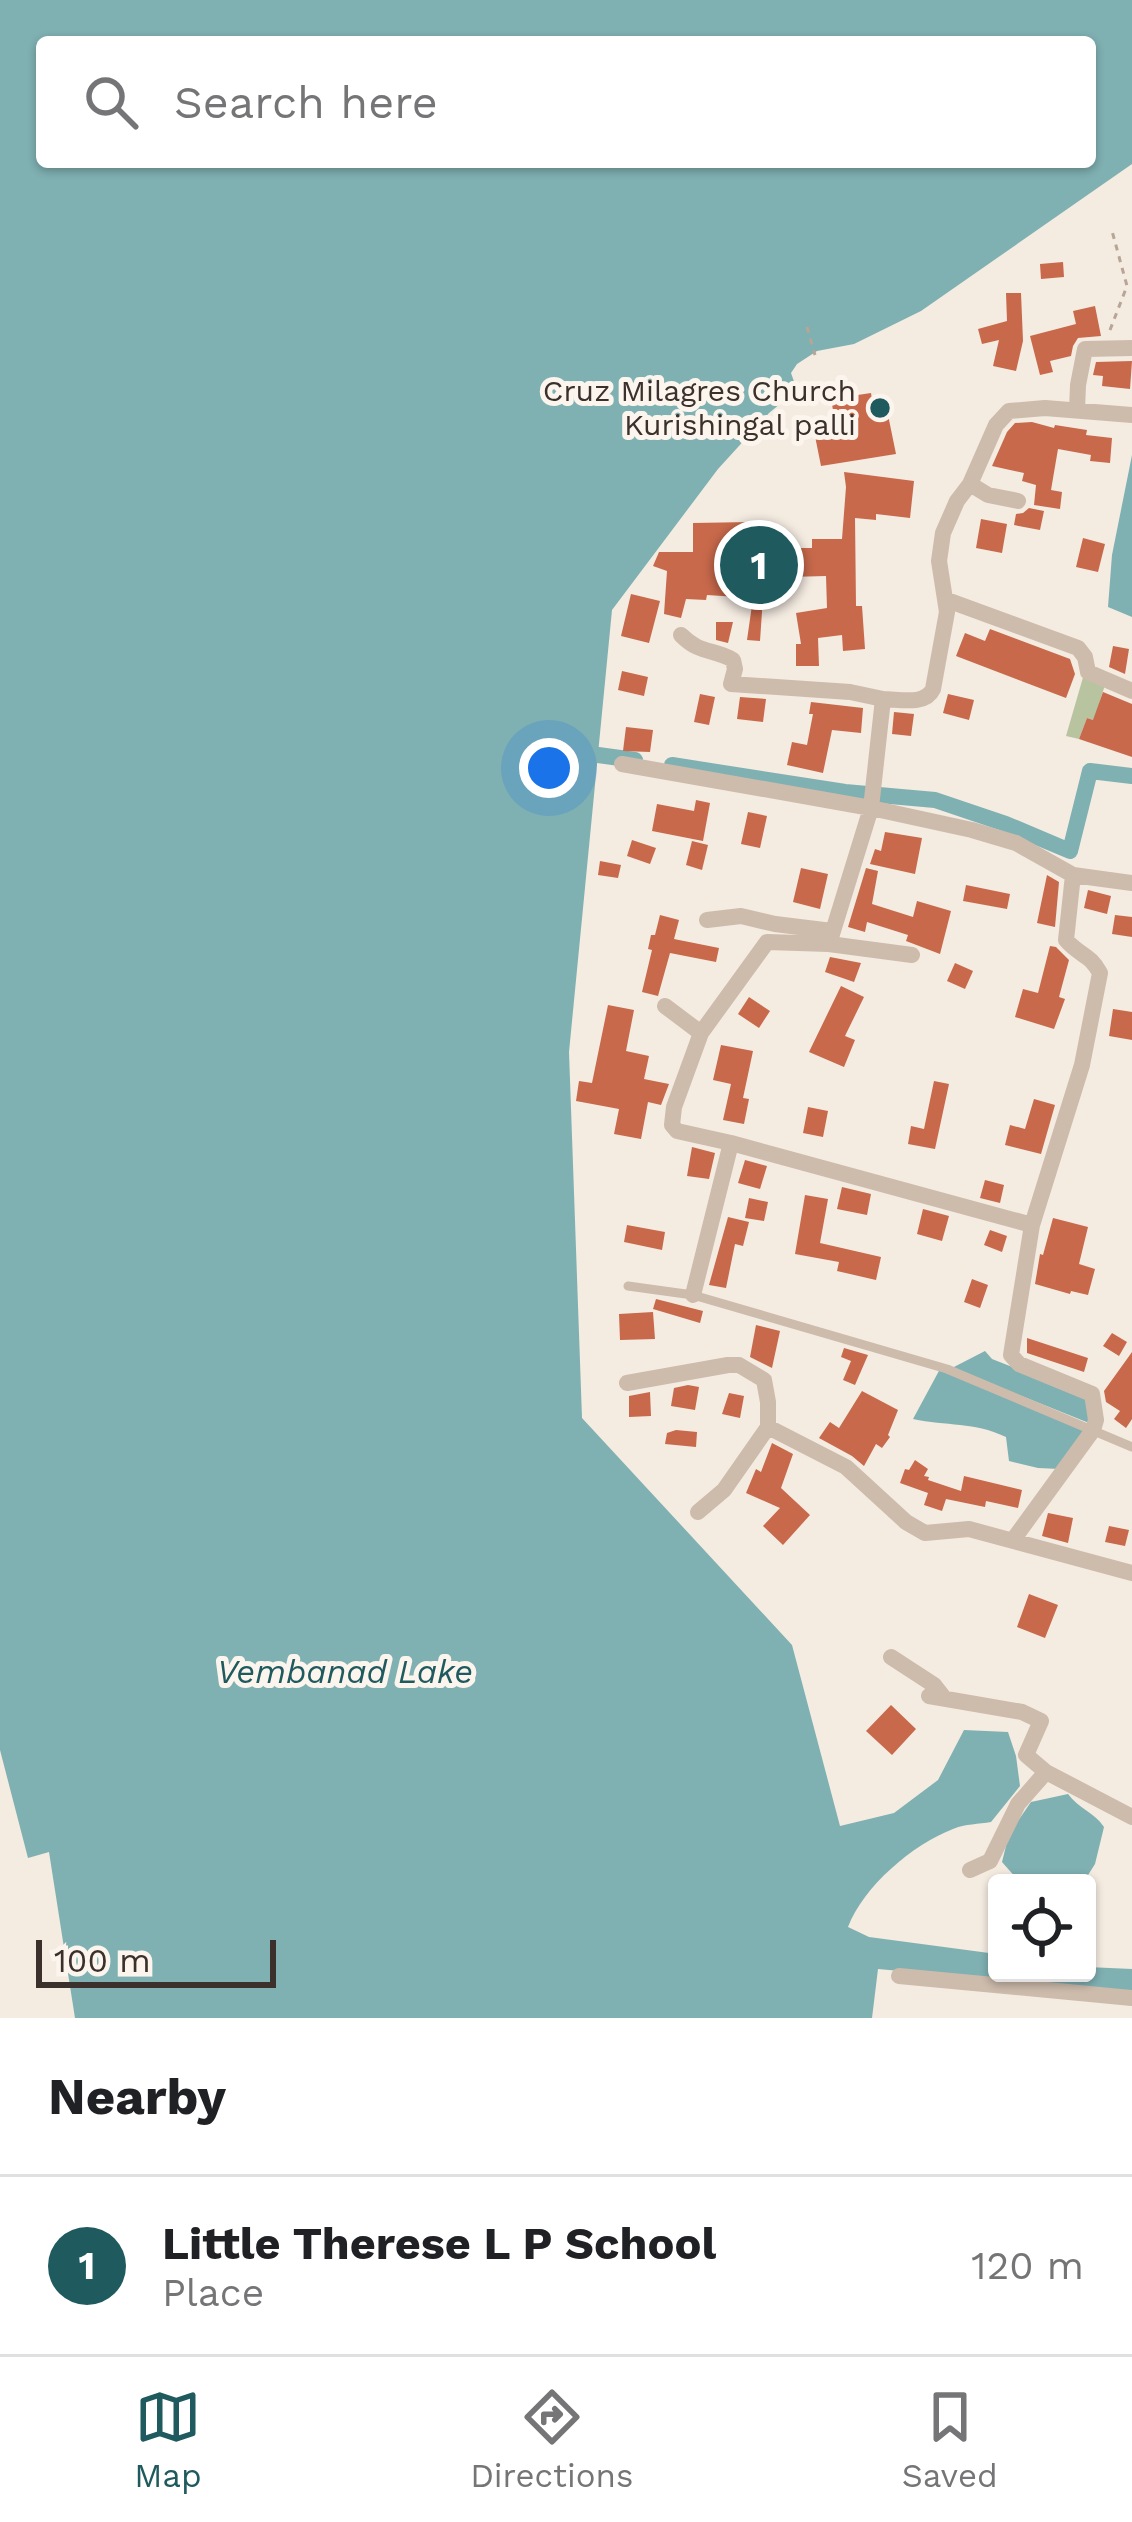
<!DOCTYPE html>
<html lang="en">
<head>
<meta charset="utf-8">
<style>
	body { margin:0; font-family:"Work Sans",sans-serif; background:#f6f6f6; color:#202124 }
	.controls { position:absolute; right:36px; bottom:36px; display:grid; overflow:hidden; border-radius:12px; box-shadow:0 3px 9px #0004 }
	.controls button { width:108px; height:108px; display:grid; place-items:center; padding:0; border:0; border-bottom:3px solid #e0e0e0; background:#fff; color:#202124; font:60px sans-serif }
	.scale { position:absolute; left:36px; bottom:30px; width:240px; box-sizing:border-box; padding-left:12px; border:6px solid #3b302b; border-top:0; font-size:33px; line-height:42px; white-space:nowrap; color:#3b302b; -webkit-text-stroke:9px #fbf5ee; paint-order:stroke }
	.you { position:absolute; left:549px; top:768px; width:42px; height:42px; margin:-30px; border:9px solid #fff; border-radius:50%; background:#1a73e8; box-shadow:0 0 0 18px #1a73e833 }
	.badge { display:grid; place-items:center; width:78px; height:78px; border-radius:50%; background:#1f5a5e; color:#fff; font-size:39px; font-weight:700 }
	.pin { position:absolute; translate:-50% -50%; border:6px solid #fff; box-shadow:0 3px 12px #0006 }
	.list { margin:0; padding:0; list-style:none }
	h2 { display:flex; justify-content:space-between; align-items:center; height:156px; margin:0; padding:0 48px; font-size:51px }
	h2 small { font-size:39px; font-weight:400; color:#757577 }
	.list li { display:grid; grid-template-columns:78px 1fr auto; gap:36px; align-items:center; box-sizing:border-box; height:180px; padding:0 48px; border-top:3px solid #e0e0e0 }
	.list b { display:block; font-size:45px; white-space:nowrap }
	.list p { margin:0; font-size:39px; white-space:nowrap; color:#757577 }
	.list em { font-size:39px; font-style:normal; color:#757577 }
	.icon { flex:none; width:66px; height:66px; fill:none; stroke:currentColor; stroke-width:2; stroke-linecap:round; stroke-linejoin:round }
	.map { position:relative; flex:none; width:1132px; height:2018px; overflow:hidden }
	.search { position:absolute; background:#fff; box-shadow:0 3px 9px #0004; left:36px; right:36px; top:36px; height:132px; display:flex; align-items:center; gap:30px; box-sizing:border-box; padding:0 42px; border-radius:12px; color:#757577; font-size:45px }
	.sheet { height:336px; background:#fff }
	nav { display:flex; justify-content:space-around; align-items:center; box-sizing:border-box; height:168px; border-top:3px solid #e0e0e0; background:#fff; font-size:33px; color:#757577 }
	nav a { display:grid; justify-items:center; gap:6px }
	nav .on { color:#1f5a5e }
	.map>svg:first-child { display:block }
	.green { fill:#b8c4a0 }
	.water { fill:#7fb0b2; fill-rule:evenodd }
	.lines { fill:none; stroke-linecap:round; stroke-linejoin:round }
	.canal { stroke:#7fb0b2; stroke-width:16 }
	.building { fill:#c8694b }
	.path { stroke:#b9a596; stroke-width:3; stroke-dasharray:6 6; stroke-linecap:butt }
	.service { stroke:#cdbbac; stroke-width:9 }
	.minor { stroke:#cdbbac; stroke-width:16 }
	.poi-dot { fill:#1f5a5e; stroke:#fbf5ee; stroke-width:4.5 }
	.labels { text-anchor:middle; stroke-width:10; stroke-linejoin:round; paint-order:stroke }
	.poi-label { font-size:30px; fill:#3b302b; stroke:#fbf5ee; text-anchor:end }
	.water-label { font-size:33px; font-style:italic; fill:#1f5a5e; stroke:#fbf5ee }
</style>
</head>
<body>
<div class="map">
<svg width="1132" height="2018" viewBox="0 0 1132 2018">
	<rect width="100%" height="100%" fill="#f4ebe1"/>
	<path class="green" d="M1084,674l21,11 -6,19 5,20 -17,-6 -8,21 -13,-3z"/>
	<path class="water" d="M0,0h1132v164l-211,147 -67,33 -37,7 -20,13 -6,9 6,17 -28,23 -51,56 -106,141 -43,442 13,366 210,227 48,181 54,-13 44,-33 26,-50 44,2 8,24 4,30 -29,36c-12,2 -26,2 -38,7 -40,15 -90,58 -105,98l21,10 120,16 8,-24v44h90v-6l45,2v23l-254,-23 -6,49h-797l-26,-166 -21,6 -28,-108zM42,42h1048v120h-1048z
		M1132,455v162l-24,-10 4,-52z
		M985,1351l7,8 95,37 2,27 -137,-55z
		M940,1369l144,61 -24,39 -22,-1 -29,-7 -3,-24c-31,-15 -60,-11 -93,-18z
		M1068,1794c10,14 26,18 36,33l-9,37 -12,19h-66v-4l-15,-17 7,-28 22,-32z"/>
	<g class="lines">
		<path class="canal" d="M598,755l37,5
			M672,765l173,27 90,8 71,24 64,27 20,-80 42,5"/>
	</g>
	<path class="building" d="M1063,262l1,15 -23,2 -1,-15z
		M1006,293h15l2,48 -7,30 -23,-5 6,-26 -17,4 -4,-15 29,-8z
		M1095,306l6,30 -23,2 -5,8 -2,10 -21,5 3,11 -13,3 -10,-39 46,-12 -3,-13z
		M1132,361l-2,28 -28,-3 1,-10 -10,-1 3,-13z
		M871,393l3,20 13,-3 9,44 -75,12 -8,-40 22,-5 -4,-22z
		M1032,422l22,6 1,-3 32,5 -1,5 26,3 -2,25 -20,-2 1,-6 -33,-6 -7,41 11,2 -2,17 -26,-4 2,-20 -14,-4 2,-8 -32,-7 15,-34 8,-9z
		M844,472l70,9 -4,37 -34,-4v6l-21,-2 1,88h6l3,43 -22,2 -1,-16 -24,3 1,28h-23v-22h5l-5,-31 31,-5 -1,-32 -72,2 1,19h8l-3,44 -13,-1 6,-42 -46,-3 -1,5 -20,-1 -5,19 -17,-4 3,-43 -14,-5 6,-14h34v-29l58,-1v29l50,-1v-2h11v-9h30l4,-52z
		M1029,508l15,3 -4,19 -26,-5 2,-11 7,-1z
		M981,519l26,5 -5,29 -26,-5z
		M1083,538l22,6 -7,28 -22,-5z
		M631,594l29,7 -11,42 -28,-7z
		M716,622h17l-5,21 -12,-3z
		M990,629l80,30 5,15 -9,24 -110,-42 9,-23 20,8z
		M1113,646l16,3 -4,25 -16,-7z
		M622,671l26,6 -4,19 -26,-6z
		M1103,692l29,12v53l-53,-18 8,-21 6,2z
		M700,694l15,3 -6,28 -15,-3z
		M948,694l26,6 -5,20 -26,-7z
		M740,697l26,2 -3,23 -26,-3z
		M811,702l52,6 -2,25 -29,-3 -9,43 -36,-8 5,-23 15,3 6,-31h-4z
		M894,712l20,2 -3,22 -19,-2z
		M626,727l27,3 -3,22 -27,-1z
		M696,800l14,3 -7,38 -51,-10 5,-27 37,7z
		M748,812l19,4 -7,32 -19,-4z
		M885,832l37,6 -7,36 -45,-10 5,-15 6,2z
		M632,840l24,8 -6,16 -23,-8z
		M692,841l16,4 -6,25 -16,-5z
		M600,861l21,4 -3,13 -20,-3z
		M801,868l27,6 -8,35 -27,-7z
		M866,868l12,3 -6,33 41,13 4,-16 34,10 -11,43 -34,-13 2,-6 -41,-13 -2,10 -17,-5z
		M1047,875l12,7 -4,45 -18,-4z
		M966,885l44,9 -3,15 -44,-8z
		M1088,890l23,6 -4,18 -23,-6z
		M660,915l19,5 -5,19 45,9 -3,14 -46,-9 -12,43 -16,-4 10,-42 -4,-1 3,-14h4z
		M1115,915l17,2v20l-20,-3z
		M1050,946l6,1 13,13 -10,37 6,2 -11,30 -39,-12 8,-28 15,4z
		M830,957l31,6 -7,19 -29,-10z
		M955,963l18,8 -8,18 -18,-8z
		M841,986l23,11 -19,39 10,4 -11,27 -35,-15z
		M749,997l21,14 -11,17 -21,-14z
		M608,1005l26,5 -8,41 23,5 -5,23 25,5 -8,21 -13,-3 -7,37 -27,-5 5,-25 -43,-8 3,-20 13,2z
		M1113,1009l19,3v28l-23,-4z
		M721,1045l32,6 -10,47 6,1 -5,25 -21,-4 8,-36 -18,-4z
		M934,1081l15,3 -14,65 -27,-5 3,-18 13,3z
		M1034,1099l21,6 -14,49 -36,-9 5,-20 15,4z
		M808,1107l20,4 -5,26 -20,-4z
		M692,1147l23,6 -6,26 -22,-3z
		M745,1160l22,6 -7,23 -22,-6z
		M985,1180l19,5 -4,18 -20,-5z
		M842,1187l29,7 -4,21 -30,-6z
		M805,1195l23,4 -8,44 61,14 -5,23 -39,-9 2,-9 -44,-8z
		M749,1198l19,4 -4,19 -19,-3z
		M923,1209l26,7 -7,25 -25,-7z
		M728,1217l21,5 -6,24 -8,-2 -9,44 -17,-3z
		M1053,1218l35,9 -9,37 16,5 -7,26 -17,-4 -1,3 -35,-10 5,-30 3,1z
		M627,1225l38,7 -3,18 -38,-8z
		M990,1230l17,6 -5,16 -18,-7z
		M972,1279l16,6 -8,23 -16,-6z
		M656,1299l47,12 -3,12 -47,-14z
		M653,1312l2,27 -35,1 -1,-26z
		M756,1325l24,6 -8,37 -22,-11z
		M1112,1333l15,9 -8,14 -16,-10z
		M1027,1338l61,20 -4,14 -57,-19z
		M844,1348l24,7 -13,30 -12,-5 8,-19 -10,-4z
		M1132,1352v67l-6,9 -12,-9 6,-8 -14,-9 -2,-11z
		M688,1385l11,2 -4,23 -24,-4 3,-18z
		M862,1391l36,19 -10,25 2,2 -8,11 -6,-4 -12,22 -12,-10 -33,-18 11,-16 9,6z
		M650,1392l1,24 -22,1v-21z
		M729,1393l15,3 -4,22 -18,-4z
		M676,1430l21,2 -1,15 -31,-3 2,-11z
		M772,1443l21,11 -12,34 29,27 -27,30 -20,-19 17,-18 -34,-15 10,-24 5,3z
		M915,1460l13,9 -4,7 5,1 -1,3 33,11 3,-15 58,14 -4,18 -32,-7 -1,6 -39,-8 -4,12 -18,-6 4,-12 -28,-10 5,-14 4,1z
		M1048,1513l25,5 -5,25 -26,-7z
		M1109,1526l20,4 -4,16 -20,-4z
		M1029,1594l29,11 -13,33 -28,-11z
		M891,1705l25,24 -24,26 -26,-24z"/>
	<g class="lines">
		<path class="path" d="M807,327l8,28
			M1110,330l17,-44 -15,-55"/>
		<path class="service" d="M628,1286l65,9 254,74 185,78"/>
		<path class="minor" d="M1077,410l1,-25 7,-36 47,-1
			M970,484l18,11 30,6
			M947,600l131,48 7,9 3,15 44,19
			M681,635c20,20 32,13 52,25l2,9 -4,15 119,8 33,7
			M622,764l249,44 -42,136 -62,-2 -66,91 -27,74 -2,18 5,6 54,12 -38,152
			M1073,875l59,8
			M707,920l34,-4 34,8 57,7
			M829,944l83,11
			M665,1006l36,27
			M731,1143l301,82
			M627,1383l101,-18h11l25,15 4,22v25
			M698,1512l26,-22 44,-63 78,40 60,55 19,11 44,-4 163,44
			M1013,1540l80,-110 3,-10 -4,-26 -73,-30 -8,-9 21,-130 50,-160 18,-92c-10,-19 -20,-17 -34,-33l7,-65 -57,-32 -44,-13 -101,-22 12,-109c16,0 42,7 50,-10l14,-77 -8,-51 4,-28 14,-32 13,-17 26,-59 13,-14 36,-3 87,7
			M891,1657l43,28 11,14
			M929,1696l93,16 19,9 -15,34 20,17 86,45
			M970,1870l20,-9 28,-57 28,-32
			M899,1976l233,22"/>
	</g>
	<circle class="poi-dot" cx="880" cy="408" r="12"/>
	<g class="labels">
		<g class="poi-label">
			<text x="856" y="401">Cruz Milagres Church<tspan x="856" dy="34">Kurishingal palli</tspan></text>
		</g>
		<g class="water-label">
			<text x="345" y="1683">Vembanad Lake</text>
		</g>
	</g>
</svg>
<div class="controls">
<button><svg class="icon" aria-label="locate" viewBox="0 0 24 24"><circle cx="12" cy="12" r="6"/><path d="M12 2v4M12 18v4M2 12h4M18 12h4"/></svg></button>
</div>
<div class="scale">100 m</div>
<div class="you"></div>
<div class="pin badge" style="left:759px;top:565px">1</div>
<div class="search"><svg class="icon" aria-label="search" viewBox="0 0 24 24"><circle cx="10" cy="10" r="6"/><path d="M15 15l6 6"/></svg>Search here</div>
</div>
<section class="sheet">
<h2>Nearby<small></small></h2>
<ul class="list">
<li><span class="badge">1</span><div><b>Little Therese L P School</b><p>Place</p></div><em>120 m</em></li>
</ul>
</section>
<nav>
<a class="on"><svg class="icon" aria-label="map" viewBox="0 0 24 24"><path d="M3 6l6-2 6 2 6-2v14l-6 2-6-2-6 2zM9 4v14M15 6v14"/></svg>Map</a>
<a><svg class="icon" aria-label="directions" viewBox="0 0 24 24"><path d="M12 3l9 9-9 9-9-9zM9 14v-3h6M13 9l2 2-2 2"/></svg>Directions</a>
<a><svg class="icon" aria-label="saved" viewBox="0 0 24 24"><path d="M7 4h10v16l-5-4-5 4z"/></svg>Saved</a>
</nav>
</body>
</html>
